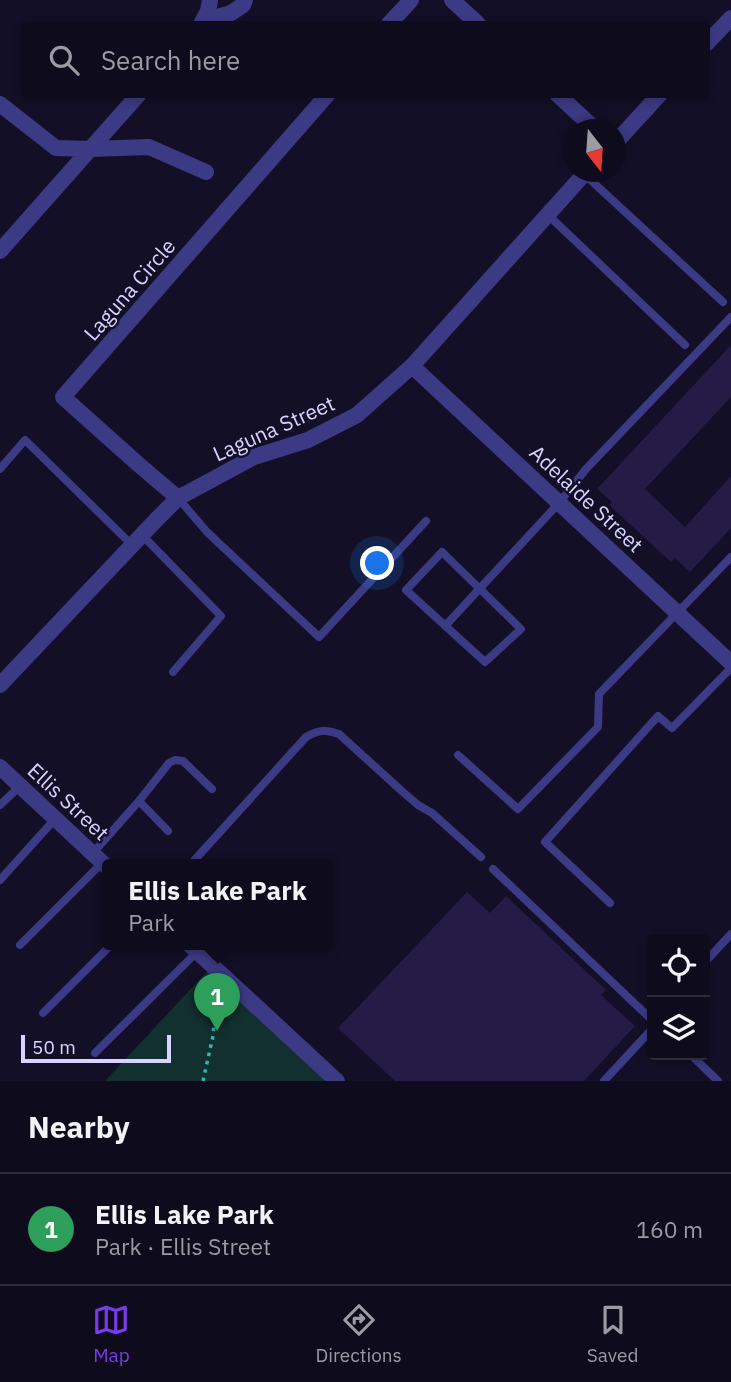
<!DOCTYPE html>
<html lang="en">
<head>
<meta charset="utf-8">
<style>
	body { margin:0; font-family:"IBM Plex Sans",sans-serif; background:#171425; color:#f1f3f6 }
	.controls { position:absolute; right:21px; bottom:21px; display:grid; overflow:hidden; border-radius:7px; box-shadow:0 4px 10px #0003 }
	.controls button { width:63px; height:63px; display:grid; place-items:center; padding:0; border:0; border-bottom:2px solid #2e2b3b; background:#0e0b1c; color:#f1f3f6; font:35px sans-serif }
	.compass { position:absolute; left:563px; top:119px; width:63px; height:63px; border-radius:50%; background:#0e0b1c; box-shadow:0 4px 10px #0003; rotate:163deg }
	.scale { position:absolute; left:21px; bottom:18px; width:150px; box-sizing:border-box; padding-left:7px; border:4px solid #d9d4ff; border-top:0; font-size:19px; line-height:24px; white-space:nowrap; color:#d9d4ff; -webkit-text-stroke:5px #130f26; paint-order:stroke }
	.you { position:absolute; left:378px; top:564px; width:24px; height:24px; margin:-18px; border:5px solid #fff; border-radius:50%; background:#1a73e8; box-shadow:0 0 0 10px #1a73e833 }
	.badge { display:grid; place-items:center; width:46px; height:46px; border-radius:50%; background:#7c3aed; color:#fff; font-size:23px; font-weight:700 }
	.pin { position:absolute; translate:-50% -58px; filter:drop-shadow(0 2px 4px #0008) }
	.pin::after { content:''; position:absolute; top:37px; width:24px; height:21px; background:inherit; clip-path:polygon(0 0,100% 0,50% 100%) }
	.popup { position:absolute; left:102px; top:859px; width:231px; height:91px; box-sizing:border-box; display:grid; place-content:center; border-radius:7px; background:#0e0b1c; filter:drop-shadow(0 2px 5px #0005); font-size:23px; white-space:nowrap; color:#9b9ba3 }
	.popup b { font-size:26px; color:#f1f3f6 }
	.popup::after { content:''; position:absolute; left:50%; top:100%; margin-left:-14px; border:14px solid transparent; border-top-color:#0e0b1c }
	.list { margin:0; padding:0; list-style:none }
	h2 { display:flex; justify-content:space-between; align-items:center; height:91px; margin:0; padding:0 28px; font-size:30px }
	h2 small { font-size:23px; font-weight:400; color:#9b9ba3 }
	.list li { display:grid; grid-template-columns:46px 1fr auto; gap:21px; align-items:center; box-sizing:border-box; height:112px; padding:0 28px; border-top:2px solid #2e2b3b }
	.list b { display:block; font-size:26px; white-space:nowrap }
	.list p { margin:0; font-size:23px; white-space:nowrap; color:#9b9ba3 }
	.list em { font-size:23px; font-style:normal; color:#9b9ba3 }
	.icon { flex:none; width:38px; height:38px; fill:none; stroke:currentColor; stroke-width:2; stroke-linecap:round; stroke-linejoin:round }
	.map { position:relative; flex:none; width:731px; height:1081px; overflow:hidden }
	.search { position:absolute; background:#0e0b1c; box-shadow:0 4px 10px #0003; left:21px; right:21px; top:21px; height:77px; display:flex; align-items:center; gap:18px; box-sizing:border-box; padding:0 24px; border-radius:7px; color:#9b9ba3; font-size:26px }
	.sheet { height:203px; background:#0e0b1c }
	nav { display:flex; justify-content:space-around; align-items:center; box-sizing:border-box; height:98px; border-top:2px solid #2e2b3b; background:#0e0b1c; font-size:19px; color:#9b9ba3 }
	nav a { display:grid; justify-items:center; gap:4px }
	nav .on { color:#7c3aed }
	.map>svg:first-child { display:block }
	.green { fill:#12302f }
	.building { fill:#241b47 }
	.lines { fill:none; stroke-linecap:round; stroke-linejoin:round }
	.path { stroke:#2fb8b0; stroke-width:3.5; stroke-dasharray:3.5 5; stroke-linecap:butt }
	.lane { stroke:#3d3a85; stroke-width:8 }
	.street { stroke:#3d3a85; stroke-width:16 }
	.labels { text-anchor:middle; stroke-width:5; stroke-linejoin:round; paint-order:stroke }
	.street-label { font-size:21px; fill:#d9d4ff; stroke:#130f26 }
</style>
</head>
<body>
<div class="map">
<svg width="731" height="1081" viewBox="0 0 731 1081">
	<rect width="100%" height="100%" fill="#130f26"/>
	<path class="green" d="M212,966l125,115h-232z"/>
	<path class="building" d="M731,345v52l-86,92 40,38 46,-51v52l-41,44 -15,-14 -4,4 -62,-57 3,-3 -15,-13z
		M467,892l23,21 16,-17 100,94 -5,5 34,31 -51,55h-189l-57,-53z"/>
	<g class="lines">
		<path class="path" d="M203,1081l10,-45 2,-28 6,-10"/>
		<path class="lane" d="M584,174l139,128
			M547,214l138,131
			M0,469l25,-29 107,105
			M178,498l29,34 112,105 107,-116
			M142,535l79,81 -48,56
			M442,552l79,77 -36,33 -79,-72z
			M445,626l114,-123 27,-34 145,-152
			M458,755l60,54 80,-82 1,-33 132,-137
			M139,801l29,30
			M0,805l20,-19
			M92,854l47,-53 30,-38 6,-3 8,1 29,28
			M190,865l116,-128c12,-7 20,-8 33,-3l65,59 14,12 14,8 49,44
			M493,869l159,151
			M0,880l55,-61
			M610,903l-65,-61 113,-126 14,12 59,-60
			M20,945l82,-82
			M705,962l26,-28
			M43,1013l68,-68
			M95,1053l102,-101
			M691,1055l27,26
			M604,1081l48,-52"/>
		<path class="street" d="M452,0l26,24
			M204,21l27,-8 12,-8 2,-5
			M201,24l7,-13 2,-11
			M389,24l22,-24
			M706,44l25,-26
			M557,94l39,36
			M0,104l56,44 34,1 59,-2 57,25
			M616,142l44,-48
			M0,251l139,-157
			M412,366l319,297
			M178,498l-40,-34 -75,-67 265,-303
			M0,685l156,-165 22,-22 76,-41 54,-17 49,-25 55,-49 174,-194
			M0,767l107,100
			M190,945l147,136"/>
	</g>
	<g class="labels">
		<g class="street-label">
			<text transform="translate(130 290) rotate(-49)" y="7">Laguna Circle</text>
			<text transform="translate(274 429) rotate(-24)" y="7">Laguna Street</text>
			<text transform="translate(586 499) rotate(43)" y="7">Adelaide Street</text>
			<text transform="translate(68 802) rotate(43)" y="7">Ellis Street</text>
		</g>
	</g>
</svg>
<div class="controls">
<button><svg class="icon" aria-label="locate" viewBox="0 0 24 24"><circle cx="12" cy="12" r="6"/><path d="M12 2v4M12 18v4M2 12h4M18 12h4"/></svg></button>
<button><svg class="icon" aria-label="layers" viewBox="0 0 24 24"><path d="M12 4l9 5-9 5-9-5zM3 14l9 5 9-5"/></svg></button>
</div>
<svg class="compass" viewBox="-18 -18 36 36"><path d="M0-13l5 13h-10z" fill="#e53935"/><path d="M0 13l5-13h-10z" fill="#9b9ba3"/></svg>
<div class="scale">50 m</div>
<div class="you"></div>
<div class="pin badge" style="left:217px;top:1031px;background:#2e9e5b">1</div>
<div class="popup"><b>Ellis Lake Park</b>Park</div>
<div class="search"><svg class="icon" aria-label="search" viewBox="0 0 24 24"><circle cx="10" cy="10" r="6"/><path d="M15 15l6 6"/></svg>Search here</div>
</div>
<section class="sheet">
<h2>Nearby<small></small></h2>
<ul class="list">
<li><span class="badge" style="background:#2e9e5b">1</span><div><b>Ellis Lake Park</b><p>Park · Ellis Street</p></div><em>160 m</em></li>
</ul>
</section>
<nav>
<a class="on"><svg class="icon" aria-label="map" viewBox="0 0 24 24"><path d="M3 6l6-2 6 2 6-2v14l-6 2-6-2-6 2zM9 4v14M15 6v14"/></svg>Map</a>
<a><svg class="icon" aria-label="directions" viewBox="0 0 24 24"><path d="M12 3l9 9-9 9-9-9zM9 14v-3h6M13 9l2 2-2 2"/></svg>Directions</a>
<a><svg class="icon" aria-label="saved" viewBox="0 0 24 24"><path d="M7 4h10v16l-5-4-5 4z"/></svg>Saved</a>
</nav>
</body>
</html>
